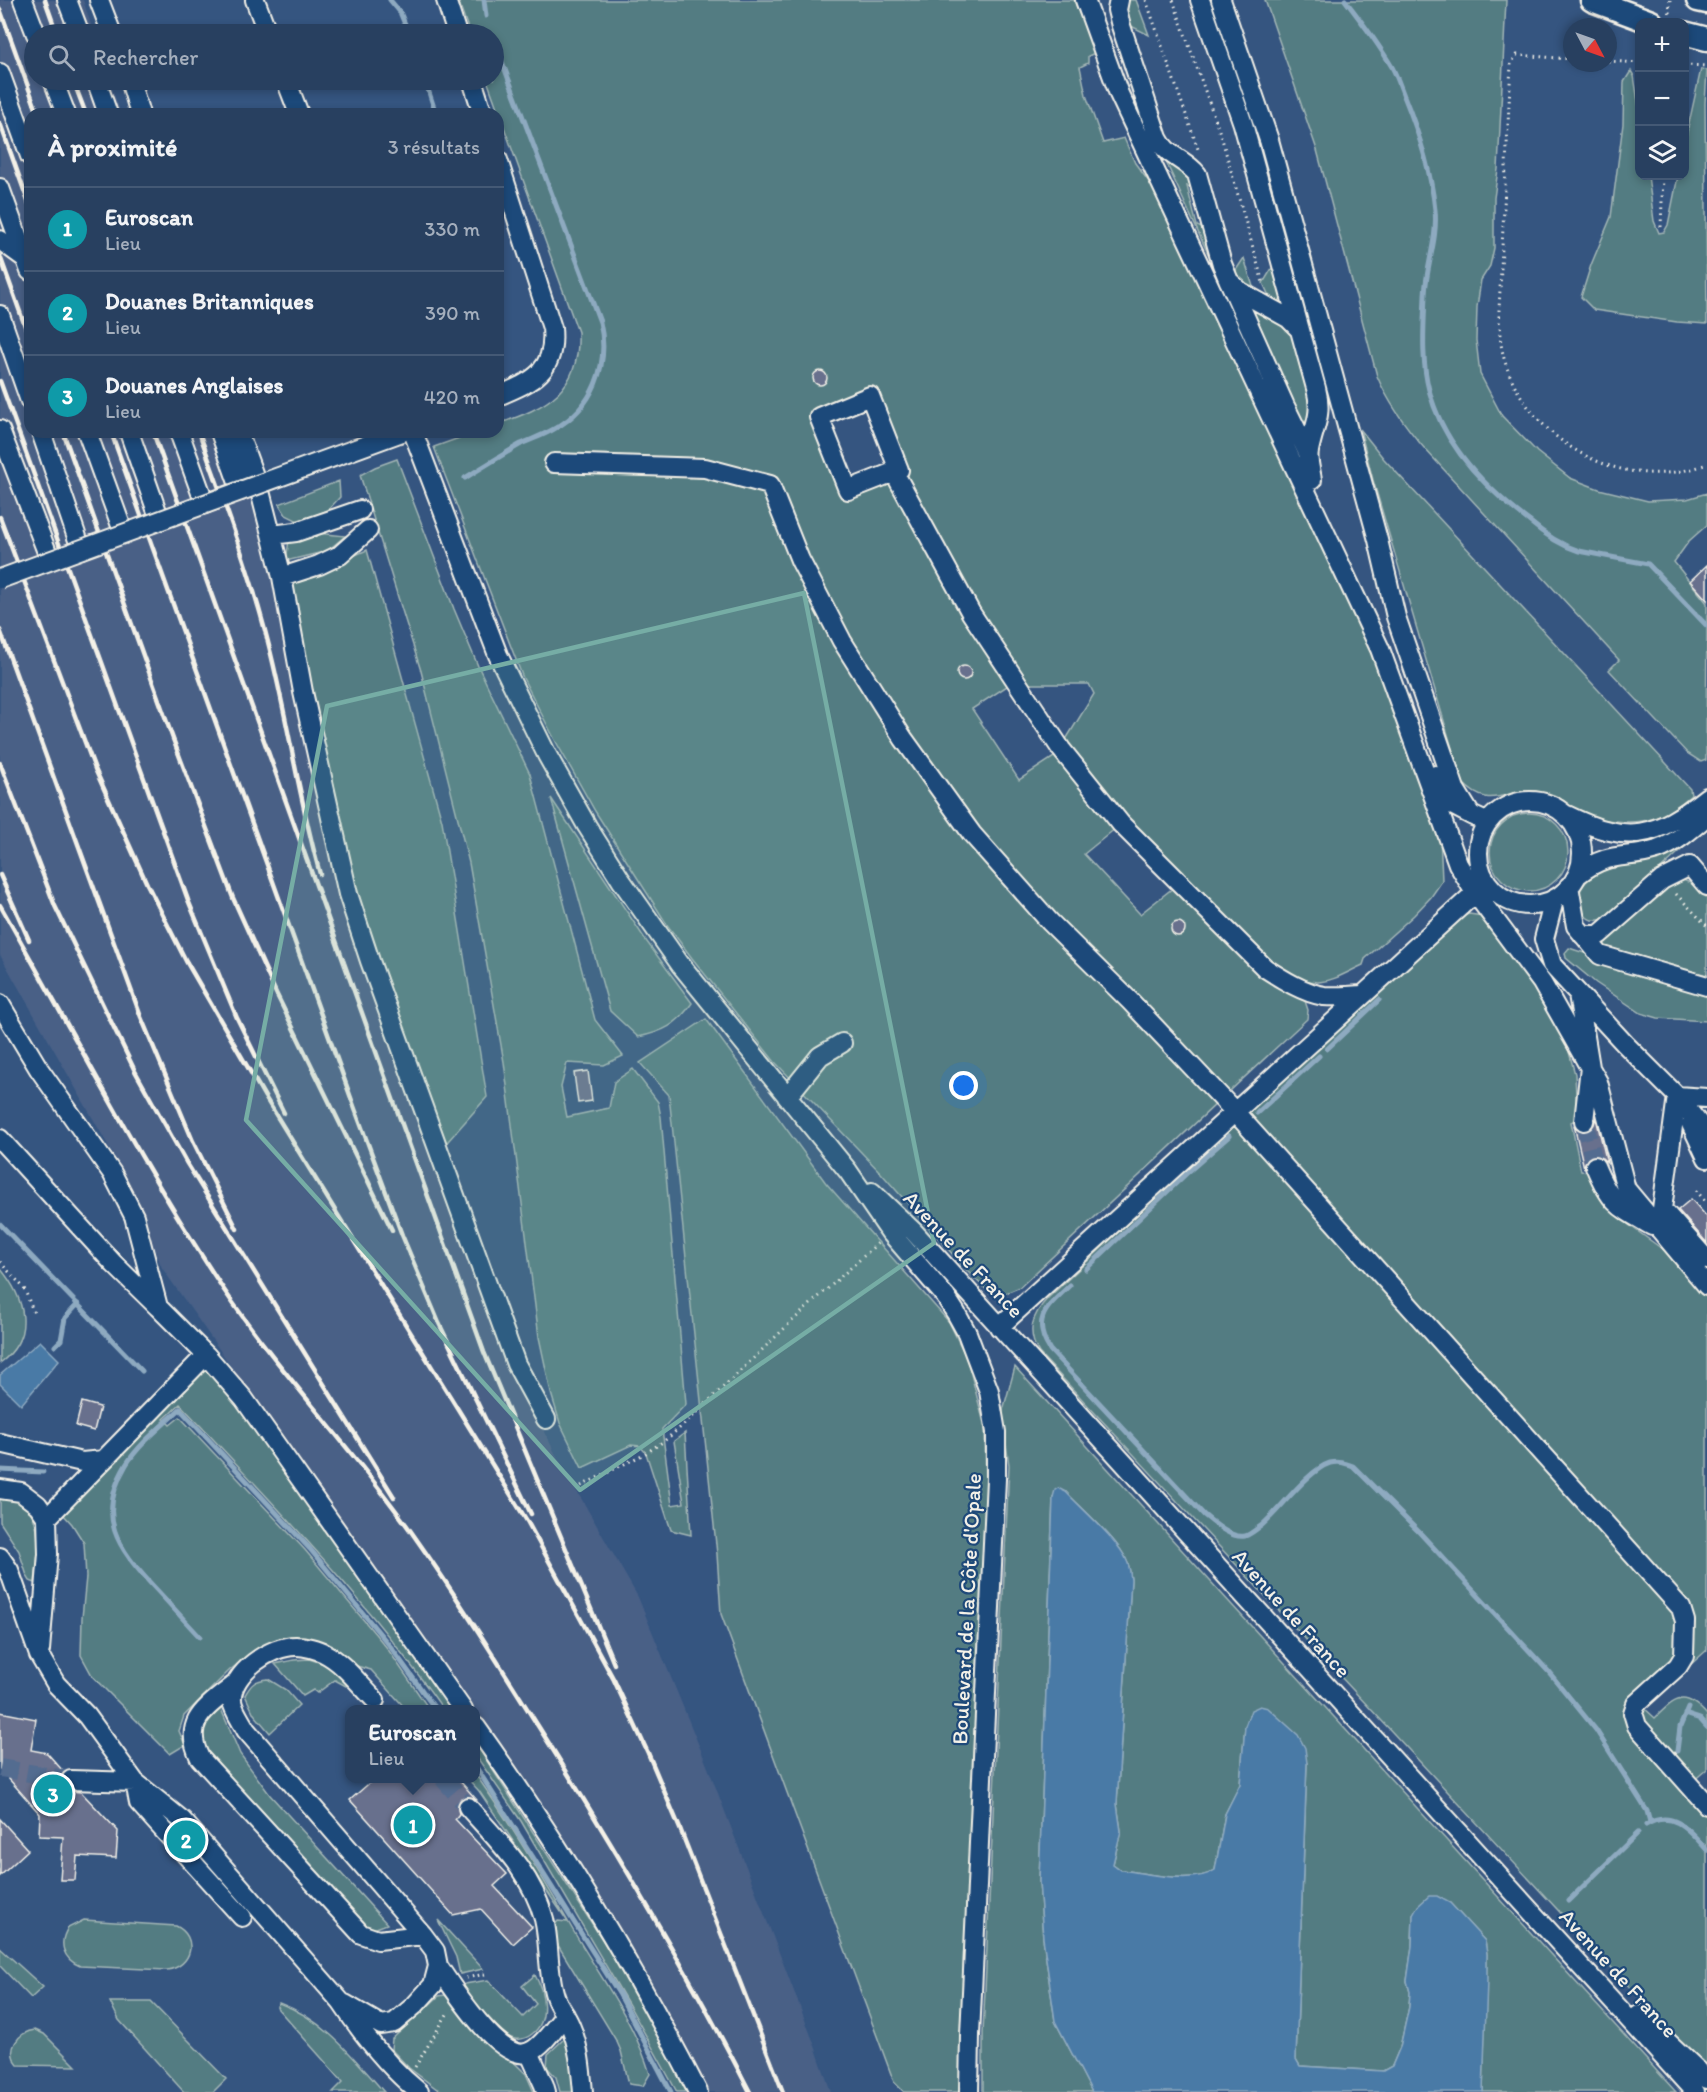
<!DOCTYPE html>
<html lang="fr">
<head>
<meta charset="utf-8">
<style>
	body { margin:0; font-family:Itim,sans-serif; background:#304766; color:#f1f3f6 }
	.controls { position:absolute; right:18px; top:18px; display:grid; overflow:hidden; border-radius:12px; box-shadow:0 3px 9px #0003 }
	.controls button { width:54px; height:54px; display:grid; place-items:center; padding:0; border:0; border-bottom:2px solid #445975; background:#284060; color:#f1f3f6; font:30px sans-serif }
	.compass { position:absolute; left:1563px; top:18px; width:54px; height:54px; border-radius:50%; background:#284060; box-shadow:0 3px 9px #0003; rotate:131deg }
	.you { position:absolute; left:964px; top:1086px; width:21px; height:21px; margin:-15px; border:4px solid #fff; border-radius:50%; background:#1a73e8; box-shadow:0 0 0 9px #1a73e833 }
	.badge { display:grid; place-items:center; width:39px; height:39px; border-radius:50%; background:#bca0f2; color:#fff; font-size:20px; font-weight:700 }
	.pin { position:absolute; translate:-50% -50%; border:3px solid #fff; box-shadow:0 2px 6px #0006 }
	.popup { position:absolute; left:345px; top:1705px; width:135px; height:78px; box-sizing:border-box; display:grid; place-content:center; border-radius:12px; background:#284060; filter:drop-shadow(0 2px 4px #0005); font-size:20px; white-space:nowrap; color:#a5afbd }
	.popup b { font-size:22px; color:#f1f3f6 }
	.popup::after { content:''; position:absolute; left:50%; top:100%; margin-left:-12px; border:12px solid transparent; border-top-color:#284060 }
	.list { margin:0; padding:0; list-style:none }
	h2 { display:flex; justify-content:space-between; align-items:center; height:78px; margin:0; padding:0 24px; font-size:26px }
	h2 small { font-size:20px; font-weight:400; color:#a5afbd }
	.list li { display:grid; grid-template-columns:39px 1fr auto; gap:18px; align-items:center; box-sizing:border-box; height:84px; padding:0 24px; border-top:2px solid #445975 }
	.list b { display:block; font-size:22px; white-space:nowrap }
	.list p { margin:0; font-size:20px; white-space:nowrap; color:#a5afbd }
	.list em { font-size:20px; font-style:normal; color:#a5afbd }
	.icon { flex:none; width:33px; height:33px; fill:none; stroke:currentColor; stroke-width:2; stroke-linecap:round; stroke-linejoin:round }
	.map { position:relative; flex:none; width:1707px; height:2092px; overflow:hidden }
	.search { position:absolute; background:#284060; box-shadow:0 3px 9px #0003; left:24px; top:24px; width:480px; height:66px; display:flex; align-items:center; gap:15px; box-sizing:border-box; padding:0 21px; border-radius:33px; color:#a5afbd; font-size:22px }
	.panel { position:absolute; background:#284060; box-shadow:0 3px 9px #0003; left:24px; top:108px; width:480px; height:330px; border-radius:18px }
	.map>svg:first-child { display:block }
	.built { fill:#486086 }
	.green { fill:#527b82; stroke:#a3b6b5; stroke-width:1.5; fill-rule:evenodd }
	.water { fill:#4a7aa6; stroke:#8eaac0; stroke-width:1.5 }
	.lines { fill:none; stroke-linecap:round; stroke-linejoin:round }
	.stream { stroke:#8eaac0; stroke-width:5 }
	.building { fill:#686f8d; stroke:#f4f1e8; stroke-width:1.5 }
	.minor-tunnel { stroke:#526c90; stroke-width:18; stroke-dasharray:18 9; stroke-linecap:butt }
	.minor-casing { stroke:#f4f1e8; stroke-width:22 }
	.major-casing { stroke:#f4f1e8; stroke-width:27 }
	.path { stroke:#f4f1e8; stroke-width:3; stroke-dasharray:1.5 4.5; stroke-linecap:butt }
	.minor { stroke:#1f4a7a; stroke-width:18 }
	.major { stroke:#1f4a7a; stroke-width:22 }
	.rail { stroke:#f4f1e8; stroke-width:4.5 }
	.minor-bridge-casing { stroke:#f4f1e8; stroke-width:22; stroke-linecap:butt }
	.minor-bridge { stroke:#1f4a7a; stroke-width:18 }
	.marked { fill:#76ada5; fill-opacity:0.2; stroke:#76ada5; stroke-width:4.5; stroke-linejoin:round }
	.labels { text-anchor:middle; stroke-width:4.5; stroke-linejoin:round; paint-order:stroke }
	.street-label { font-size:22px; fill:#f4f1e8; stroke:#1f4a7a }
</style>
</head>
<body>
<div class="map">
<svg width="1707" height="2092" viewBox="0 0 1707 2092">
	<rect width="100%" height="100%" fill="#355580"/>
	<filter id="ink" filterUnits="userSpaceOnUse"><feTurbulence type="fractalNoise" baseFrequency=".0167" numOctaves="2"/><feDisplacementMap in="SourceGraphic" scale="12" xChannelSelector="R" yChannelSelector="G"/><feConvolveMatrix kernelMatrix="1 2 1 2 8 2 1 2 1" color-interpolation-filters="sRGB"/></filter>
	<g filter="url(#ink)">
		<path class="built" d="M0,0h83l11,34h-60v46h75l12,34h-91v318h198l34,100 88,392 158,434 47,95 83,144 71,173 106,276 16,46h-129l-142,-250 -84,-126v-6l-4,-1 -310,-441 -28,-70 -13,-22v-8l-121,-213z"/>
		<path class="green" d="M458,0h616l21,53 -7,3v7l-8,4 6,28 17,48 21,-5 11,25 20,27 215,452 70,193 2,46 -11,16 -17,18 -49,44 -2,6c-34,16 -42,25 -79,7l-146,-139 -73,-92 29,-47 -5,-10h-79l-38,25 47,71 38,-25 59,73 -32,26 56,60 33,-26 88,87 13,11 31,15 3,9 -1,9 -287,268 -16,7 -14,-1 -20,-19 -89,-101 -106,-111 -83,-104 -24,-32 -73,-115 -40,-71 -32,-62 -89,-231 42,-15h22v-8c49,-17 83,-33 80,-92l-91,-252h7v-46h-24zM870,397l24,75 -46,17 -29,-72z
			M1126,0h10l13,35 -22,-11 -4,-16z
			M1265,0h241l-8,169 -4,29v50l-4,18 -9,14 -4,27 -1,33 4,34 22,42 35,36 33,26 29,11 49,12 39,-2 20,-6v32l-18,16 -15,21 33,41 -1,157 -5,2 -14,-9 -78,-83 10,-10 -194,-211c-20,-23 -36,-45 -48,-73l-60,-226z
			M1701,69l6,1 -2,33 2,221 -30,-2 -83,-12 -13,-13 10,-32 20,-48 12,-93 1,-42 7,-11 3,5 6,39v61h8l6,45 5,12 5,-1 4,-7 10,-49h6l1,-35z
			M1166,162l19,6 13,23 -11,-5 10,40 12,5 29,88z
			M1244,258l11,35 -3,1 -18,-21z
			M1277,260l7,45 -14,-7 -7,-15z
			M1243,299l47,29c9,32 28,69 14,102z
			M1360,429l24,30 306,330 1,6c-6,5 -11,10 -18,14 -27,19 -68,15 -97,1 -13,-7 -26,-17 -42,-19 -29,-2 -44,21 -72,-9l-89,-302z
			M397,459l57,150 24,57 52,108 65,246 28,36 -19,9 -37,-2 -6,24 6,30 42,-9 5,-26 19,-13 25,33 3,15 25,287 -24,25 10,76 12,-2 -10,-62 11,-8 6,102 -20,-5 -25,-77 -6,-7 -9,-1 -49,23 -22,-45 -9,-30 -12,-56 -35,-275 -35,-199 -48,-192 -61,-196 15,-8z
			M339,481l1,16 -12,13 -28,12 -14,-7 -7,-11z
			M317,533l28,3 -18,15 -41,10 3,-21z
			M367,550l75,271 45,276 -46,52 -84,-242 -70,-323z
			M551,798l96,144 45,61c-15,22 -29,29 -54,34l-28,-26z
			M1490 852a39 39 0 1 1 78 0a39 39 0 1 1-78 0Z
			M1707,826l-98,91c-22,9 -26,-1 -31,-20l4,-10 10,-13z
			M1681,879l14,6 12,13v77l-104,-29 -2,-5 68,-60z
			M1469,914l14,2 53,67 30,58 9,33 2,45 -6,3 10,49 10,1 18,34 20,19 36,26 42,45v354l-64,57 12,11c21,-21 30,-28 52,-3v54l-16,14 16,17v270l-668,-717c-13,-21 -7,-38 9,-55l335,-313 77,-68z
			M1569,948l138,45v28l-49,-3 -17,-5 -45,-30 -30,-25 -1,-5z
			M706,1019l120,164 123,139 18,37 18,68 1,70 -24,595h-58l-10,-10 -173,-468 -4,-60 -48,-459 -29,-32z
			M0,1268c25,30 36,68 0,95z
			M203,1365l35,36 215,308h-10c-77,-110 -171,-207 -263,-305l-16,15 6,6 10,-8 125,133 82,98 42,61h-23l-35,-39 -25,-7 -16,-14 -81,6 -19,15 -46,46 -5,15 6,14 -15,9 -77,-77 -12,-22 1,-37 4,-41 -2,-34 -12,-19 -10,-11z
			M1015,1367l661,725h-193l4,-138 -2,-13 -35,-38 -37,12 -1,31 -5,35 3,11 -1,15 -9,40 -8,19 -9,5 -83,-5 -4,-7 11,-296 -62,-37 -5,59 -15,29 -10,56c-21,15 -69,3 -94,0l-8,-6 8,-33 -4,-27 14,-224c-1,-7 -1,-13 -4,-19 -7,-19 -46,-53 -61,-69l-13,5 -14,384 4,57 12,83 37,71h-109v-58l26,-569 -7,-51z
			M0,1496c48,4 38,54 35,87l-5,-2 -3,-5 -8,-25 -19,-29z
			M309,1659l16,5 26,17 -5,5 -11,-6 -18,13 -4,-3 -10,6 -28,-32 19,-4z
			M268,1679l18,11 13,15 -29,28 -16,-19 -9,-19c6,-11 10,-15 23,-16z
			M218,1702l22,52 30,41 117,129 -19,7 -163,-175 -4,-33z
			M476,1744l135,209 42,71 34,68h-10l-48,-87 -108,-184 -45,-65z
			M476,1775c36,51 67,103 98,157 27,46 60,89 76,142l-7,12 -14,-2 -8,-33 -4,-9 -64,-105v-10l5,-6 10,1 -89,-131 -11,-12 8,-1z
			M84,1920l92,6c23,11 16,41 -9,44l-87,-4c-17,-7 -22,-23 -12,-38z
			M438,1920l45,49 -23,5 -4,-17z
			M0,1948l43,39 -12,11 -31,-32z
			M535,1975c9,16 15,46 -3,59 -5,4 -11,6 -17,5 -17,-3 -44,-36 -52,-51l2,-4 23,-4 35,37 13,-13 -14,-18z
			M445,1995l81,79 8,18h-89l-8,-3 -28,-21 -18,-19 1,-10 47,-43z
			M110,2002h41l75,77 -13,13h-29l-65,-72z
			M279,2003c45,16 74,54 105,89h-51l10,-10 -65,-73 -1,-3z
			M35,2030l9,4 32,32 -58,-1c-13,-15 0,-33 17,-35z
			M564,2039l4,3 10,50h-18l-4,-15 -9,-10 1,-13z"/>
		<path class="water" d="M40,1341l19,19 -38,45 -21,-21v-9z
			M1058,1488l8,4c15,16 54,50 61,69 3,6 3,12 4,19l-14,224 4,27 -8,33 8,6c25,3 73,15 94,0l10,-56 15,-30 5,-58 6,-16 9,-4 8,2 30,27 7,13 2,15 -11,296 4,7 83,5 9,-5 8,-19 9,-40 1,-15 -3,-11 5,-35 1,-31 5,-9 11,-10h8l13,7 35,38 2,13v27l-4,111h-391l-37,-71 -12,-83 -4,-57 14,-384 2,-7z"/>
		<g class="lines">
			<path class="stream" d="M390,0l10,12 9,22
				M484,0l2,16
				M1345,0c17,22 33,43 47,67 5,9 8,19 12,29 15,37 27,74 31,114 3,29 -9,56 -10,85 -1,31 -4,65 4,95 14,55 56,98 100,131 15,13 31,24 50,30l69,13 59,62
				M425,80l11,34
				M465,478c18,-11 37,-23 56,-34 11,-5 23,-9 33,-15 39,-21 56,-64 46,-107l-105,-279
				M1327,1049l52,-49
				M1257,1113l62,-57
				M0,1224l142,147
				M1086,1269l103,-98 40,-35
				M1070,1285c-22,22 -40,33 -20,65l154,165c10,8 27,24 41,21 6,-2 11,-7 16,-10 19,-16 47,-56 69,-63 9,-2 15,0 23,3l67,67 128,138 48,59 51,81 3,11
				M55,1346l6,-6 4,-22 13,-14
				M0,1470l43,2
				M200,1637c-16,-17 -31,-34 -47,-51 -35,-38 -58,-69 -27,-121 13,-21 36,-39 54,-56l130,140 80,97 46,64
				M1685,1714l15,5 7,8
				M1677,1751l3,-24 8,-19
				M476,1767l144,228 51,97
				M1646,1825c27,-17 44,6 61,25
				M1568,1901l70,-68"/>
		</g>
		<path class="building" d="M813 378a7 7 0 1 1 14 0a7 7 0 1 1-14 0Z
			M1707,565v35l-17,-19z
			M957 673a7 7 0 1 1 14 0a7 7 0 1 1-14 0Z
			M1171 929a7 7 0 1 1 14 0a7 7 0 1 1-14 0Z
			M588,1071l4,30 -14,2 -4,-30z
			M1596,1118l11,45 -6,-6 -10,-1 -5,4 -2,8 -10,-43 4,5 10,1 5,-4z
			M1691,1199l16,18v26l-29,-33z
			M82,1402l18,5 -6,24 -18,-5z
			M0,1712l36,7 -5,31 16,3 17,19 -4,7 1,7 9,5 11,1 37,39 -2,27 -39,-2 -2,24h-15l3,-43 -24,-1 1,-22 -40,-45z
			M374,1779h84l18,20 -10,-3 -5,2 -4,6 2,10 -4,5 52,55 -13,12 38,41 -19,17 -32,-35 -28,6 -103,-115z
			M0,1819l28,31 -28,26z"/>
		<g class="lines">
			<path class="minor-tunnel" d="M1584,1121l11,45
				M0,1768l71,12
				M443,1778l25,29"/>
			<defs>
				<path id="minor" d="M23,0l13,34
					M67,0l13,34
					M99,0l13,34
					M255,0l13,34
					M446,0l11,34
					M1085,0l34,94 261,555 78,215 17,29 67,90 56,99 28,107 81,97
					M1119,0l-2,10 4,16 37,112c8,18 27,21 39,36l25,90 7,17 12,11 47,26 11,11
					M1200,0l43,124 73,264c7,28 -2,37 -7,63 -2,9 2,20 3,29
					M1221,0l48,140 109,400 18,77 59,172 16,26 15,7
					M0,73l30,83
					M53,80l13,34
					M96,80l12,34
					M130,80l10,34
					M286,80l13,34
					M472,80l11,34
					M498,160l54,168c4,43 -18,53 -54,68
					M0,188l30,83
					M0,240l26,19
					M1230,283l55,123 23,47
					M0,315l30,86
					M870,396l29,74 -51,20 -29,-73z
					M0,430l50,130
					M41,432l40,117
					M87,432l37,102
					M129,432l31,88
					M179,432l26,72
					M220,432l21,59
					M238,432l23,63 21,82 37,-12 21,-10 28,-25
					M413,432l85,223 49,100 40,71 34,54 59,84 168,207 42,61 55,64 11,17 11,20 22,58 7,41v47l-26,556 -1,57
					M554,463l151,5 65,17 30,75 42,81 61,97 69,96 78,88 80,79 105,111 446,496 4,13 -1,35 -6,10 -42,38 -3,9 4,13 70,79
					M894,472l77,141 90,136 60,75 144,144c17,11 39,25 59,28 12,1 26,0 38,-1
					M272,535l24,-3 64,-22
					M282,577l21,115 45,202 22,67 146,403 30,55
					M1436,775l16,30 19,10
					M1478 853a52 52 0 1 1 104 0a52 52 0 1 1-104 0Z
					M1567,815c61,30 88,23 140,-18
					M1579,874c30,-24 47,-14 78,-24 19,-7 35,-21 50,-34
					M1569,886l7,40 24,29 107,31
					M1554,900l-10,39 8,26 73,79 52,52 30,38
					M1583,935h16l63,-55 28,-14 17,20
					M1578,994l12,73 -6,54
					M0,1004l39,65 73,104 22,43 24,91 -44,-43 -114,-125
					M1677,1096l-15,113 45,51
					M1677,1096l30,2
					M787,1097l33,-41 22,-13
					M1691,1124l16,34
					M1595,1166c16,38 22,40 57,60
					M872,1192l41,39 782,861
					M158,1307l48,48 38,44 219,311
					M999,1327l476,-434
					M0,1443l82,19 21,-2
					M0,1489l21,3 17,13 9,13 1,36 -8,96
					M47,1518l159,-163
					M0,1557l9,13 30,85 17,29 31,32 48,66 47,38 159,182c22,33 47,65 78,90
					M234,1685c-26,22 -53,35 -34,73l161,176 17,6 45,-5
					M476,1727c83,116 157,238 222,365
					M71,1780l64,2 4,21 103,114
					M468,1807c30,34 64,66 76,112 6,25 3,52 11,77 3,10 11,19 15,29 9,20 11,45 13,67
					M438,1966c13,19 63,99 91,86 13,-5 27,-26 36,-37
					M345,2004l36,21 13,-2 21,-18 18,-20 5,-19 -3,-15 -12,-16 -177,-205c-4,-8 -13,-20 -14,-29 -2,-28 39,-56 65,-55 7,0 20,3 27,7 20,10 35,31 51,47
					M1639,2015l68,64
					M529,2052l15,33 2,7"/>
				<path id="major" d="M1592,0l59,22
					M1698,0l9,2
					M1684,33l23,6"/>
			</defs>
			<use href="#minor" class="minor-casing"/>
			<use href="#major" class="major-casing"/>
			<path class="path" d="M1146,0l52,149
				M1173,0l49,139 41,144
				M1669,13l1,-13
				M1572,59l-55,-4 -6,8 -12,247c0,18 1,37 7,55 28,80 119,130 201,99
				M1608,61l32,2
				M1684,65l23,1
				M1661,227l2,-51
				M1676,894l31,32
				M1696,1190l11,14
				M0,1262l24,26 11,28
				M581,1486l65,-33 18,-12 23,-19 103,-99 88,-80
				M466,1978l19,-4
				M415,2067l34,-56"/>
			<use href="#minor" class="minor"/>
			<use href="#major" class="major"/>
			<path class="rail" d="M45,0l12,34
				M0,9l38,105
				M73,80l13,34
				M0,123l30,84
				M0,256l30,84
				M0,381l188,519 49,118 47,95
				M63,432l110,307 60,159 43,95 116,237
				M111,432l244,677 47,126 37,88 92,191
				M153,432l331,920 130,312
				M199,432c25,71 52,141 70,214 19,75 30,153 51,228
				M0,517l95,252 52,115 39,77 79,136 262,424 87,159 34,73 33,78 102,261
				M0,630l141,387 52,124 44,88
				M0,763l55,143 80,165 51,91 208,335
				M0,875l29,65
				M0,905c74,129 142,261 224,385 57,84 127,157 186,240 53,75 101,153 150,231 67,108 132,218 190,331"/>
			<defs>
				<path id="minor-bridge" d="M0,579l402,-147"/>
			</defs>
			<use href="#minor-bridge" class="minor-bridge-casing"/>
			<use href="#minor-bridge" class="minor-bridge"/>
		</g>
	</g>
	<path class="marked" d="M804,593l130,650 -354,247 -334,-370 81,-414z"/>
	<g class="labels">
		<g class="street-label">
			<text transform="translate(964 1254) rotate(47)" y="8">Avenue de France</text>
			<text transform="translate(966 1609) rotate(-87)" y="8">Boulevard de la Côte d'Opale</text>
			<text transform="translate(1292 1613) rotate(48)" y="8">Avenue de France</text>
			<text transform="translate(1619 1973) rotate(48)" y="8">Avenue de France</text>
		</g>
	</g>
</svg>
<div class="controls">
<button>+</button>
<button>−</button>
<button><svg class="icon" aria-label="layers" viewBox="0 0 24 24"><path d="M12 4l9 5-9 5-9-5zM3 14l9 5 9-5"/></svg></button>
</div>
<svg class="compass" viewBox="-18 -18 36 36"><path d="M0-13l5 13h-10z" fill="#e53935"/><path d="M0 13l5-13h-10z" fill="#a5afbd"/></svg>
<div class="you"></div>
<div class="pin badge" style="left:413px;top:1825px;background:#0f9aa8">1</div>
<div class="popup"><b>Euroscan</b>Lieu</div>
<div class="pin badge" style="left:186px;top:1840px;background:#0f9aa8">2</div>
<div class="pin badge" style="left:53px;top:1794px;background:#0f9aa8">3</div>
<div class="search"><svg class="icon" aria-label="search" viewBox="0 0 24 24"><circle cx="10" cy="10" r="6"/><path d="M15 15l6 6"/></svg>Rechercher</div>
<section class="panel">
<h2>À proximité<small>3 résultats</small></h2>
<ul class="list">
<li><span class="badge" style="background:#0f9aa8">1</span><div><b>Euroscan</b><p>Lieu</p></div><em>330 m</em></li>
<li><span class="badge" style="background:#0f9aa8">2</span><div><b>Douanes Britanniques</b><p>Lieu</p></div><em>390 m</em></li>
<li><span class="badge" style="background:#0f9aa8">3</span><div><b>Douanes Anglaises</b><p>Lieu</p></div><em>420 m</em></li>
</ul>
</section>
</div>
</body>
</html>
